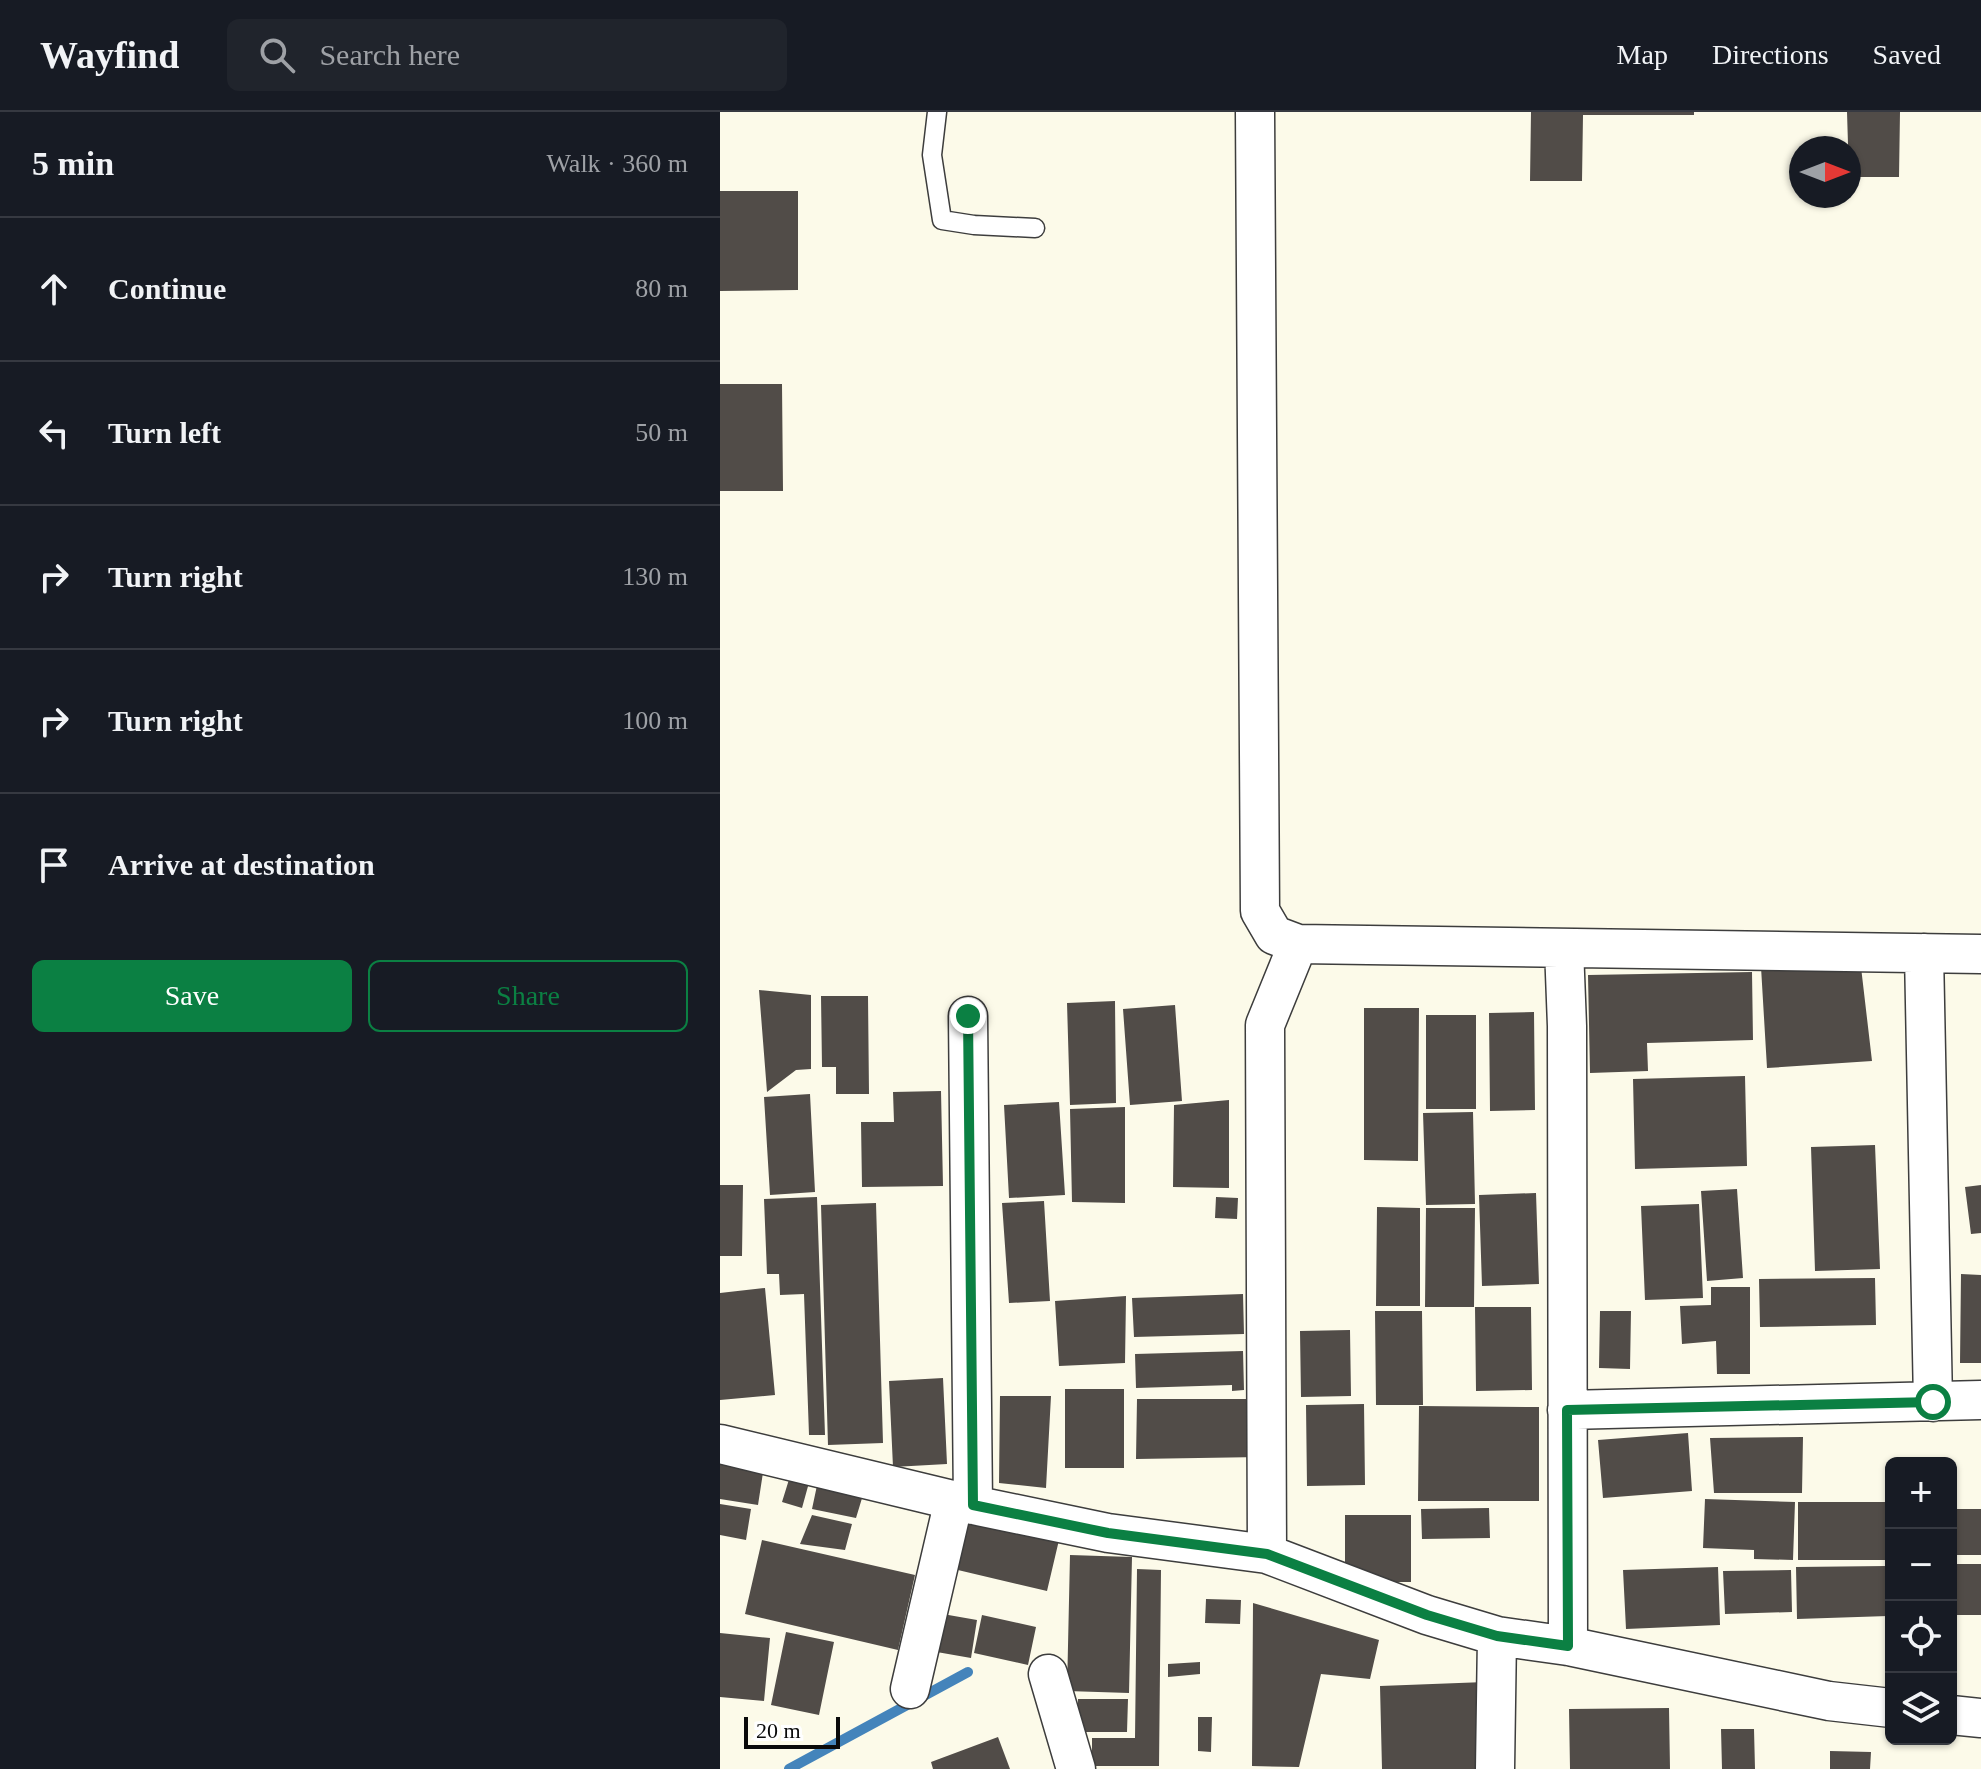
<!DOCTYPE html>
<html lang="en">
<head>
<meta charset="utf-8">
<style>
	body { margin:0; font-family:"Times New Roman",serif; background:#20242c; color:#f1f3f6 }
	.controls { position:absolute; right:24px; bottom:24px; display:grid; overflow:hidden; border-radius:12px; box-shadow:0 2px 6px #0004 }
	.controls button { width:72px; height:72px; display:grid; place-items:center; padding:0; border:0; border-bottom:2px solid #363941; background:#171b24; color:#f1f3f6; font:40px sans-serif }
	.compass { position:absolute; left:1069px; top:24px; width:72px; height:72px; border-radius:50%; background:#171b24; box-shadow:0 2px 6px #0004; rotate:90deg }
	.scale { position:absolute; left:24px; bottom:20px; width:96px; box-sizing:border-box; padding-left:8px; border:4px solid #0a0a0a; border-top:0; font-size:22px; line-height:28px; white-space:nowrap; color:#0a0a0a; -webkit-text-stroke:6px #fff; paint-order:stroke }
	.stop { position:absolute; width:24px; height:24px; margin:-18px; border:6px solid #0b8043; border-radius:50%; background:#fff }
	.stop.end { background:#0b8043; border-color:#fff; box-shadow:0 2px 8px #0008 }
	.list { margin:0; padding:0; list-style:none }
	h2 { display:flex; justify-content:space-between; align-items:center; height:104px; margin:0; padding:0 32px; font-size:34px }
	h2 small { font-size:26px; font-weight:400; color:#9ea1a6 }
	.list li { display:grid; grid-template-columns:52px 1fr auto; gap:24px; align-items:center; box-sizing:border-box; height:144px; padding:0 32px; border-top:2px solid #363941 }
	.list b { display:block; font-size:30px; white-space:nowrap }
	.list em { font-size:26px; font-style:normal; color:#9ea1a6 }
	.actions { display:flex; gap:16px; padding:24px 32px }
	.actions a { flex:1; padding:18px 0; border:2px solid #0b8043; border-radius:12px; text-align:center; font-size:28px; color:#0b8043 }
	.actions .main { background:#0b8043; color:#fff }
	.icon { flex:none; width:44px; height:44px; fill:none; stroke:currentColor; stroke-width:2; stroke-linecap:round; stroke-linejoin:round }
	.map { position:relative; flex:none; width:1261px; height:1657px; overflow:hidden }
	header { display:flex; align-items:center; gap:48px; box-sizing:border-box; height:112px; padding:0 40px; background:#171b24; border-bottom:2px solid #363941 }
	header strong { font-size:38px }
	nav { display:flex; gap:44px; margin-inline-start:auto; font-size:28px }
	.search { width:560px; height:72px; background:#20242c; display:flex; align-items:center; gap:20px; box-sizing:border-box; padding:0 28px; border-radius:12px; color:#9ea1a6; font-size:30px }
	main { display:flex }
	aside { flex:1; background:#171b24 }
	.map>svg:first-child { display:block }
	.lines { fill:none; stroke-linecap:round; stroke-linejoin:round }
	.stream { stroke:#4484bb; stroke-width:10 }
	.building { fill:#514c48 }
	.service-casing { stroke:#3d3d3d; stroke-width:21 }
	.minor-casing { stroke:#3d3d3d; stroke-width:41 }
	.service { stroke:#fff; stroke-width:18 }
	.minor { stroke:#fff; stroke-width:38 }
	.route { stroke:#0b8043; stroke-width:10 }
</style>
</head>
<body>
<header>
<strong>Wayfind</strong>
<div class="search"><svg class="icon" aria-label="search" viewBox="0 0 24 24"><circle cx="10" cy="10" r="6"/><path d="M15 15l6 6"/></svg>Search here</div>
<nav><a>Map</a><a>Directions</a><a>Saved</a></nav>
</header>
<main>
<aside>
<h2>5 min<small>Walk · 360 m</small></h2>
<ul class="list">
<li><svg class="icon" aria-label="ahead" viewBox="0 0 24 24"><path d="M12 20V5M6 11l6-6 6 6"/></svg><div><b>Continue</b></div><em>80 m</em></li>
<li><svg class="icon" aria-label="left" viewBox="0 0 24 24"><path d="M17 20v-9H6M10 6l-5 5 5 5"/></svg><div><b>Turn left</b></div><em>50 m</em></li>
<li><svg class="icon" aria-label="right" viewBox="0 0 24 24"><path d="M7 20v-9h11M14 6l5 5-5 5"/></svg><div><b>Turn right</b></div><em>130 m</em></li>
<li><svg class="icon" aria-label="right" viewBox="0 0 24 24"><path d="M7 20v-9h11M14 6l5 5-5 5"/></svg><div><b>Turn right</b></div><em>100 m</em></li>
<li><svg class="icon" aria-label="arrive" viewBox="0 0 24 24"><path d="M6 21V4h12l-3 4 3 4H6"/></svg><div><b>Arrive at destination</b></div></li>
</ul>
<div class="actions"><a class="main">Save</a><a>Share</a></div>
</aside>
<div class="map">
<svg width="1261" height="1657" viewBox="0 0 1261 1657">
	<rect width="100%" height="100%" fill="#fcfae9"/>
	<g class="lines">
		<path class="stream" d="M69,1657l179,-97"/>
	</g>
	<path class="building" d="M811,0h163v3h-111l-1,66h-52z
		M1127,0h53l-1,65h-50z
		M0,79h78v99l-78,1z
		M0,272h62l1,107h-63z
		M1041,855h100l11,94 -105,7z
		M1032,860l1,68 -106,3 1,28 -58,2 -2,-98z
		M39,878l52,5v74l-15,1 -29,22z
		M101,884h47l1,98h-33v-27h-14z
		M395,889l1,102 -46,2 -3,-102z
		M455,893l7,96 -52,4 -7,-96z
		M644,896h55l-1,153 -54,-1z
		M814,900l1,98 -45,1 -1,-98z
		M706,903h50v94h-50z
		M1025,964l2,90 -112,3 -2,-90z
		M221,979l2,95 -81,1 -1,-65h33l-1,-30z
		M90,982l5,98 -45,3 -6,-98z
		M509,988v88l-56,-1 1,-82z
		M339,990l6,93 -56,3 -5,-93z
		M405,995v96l-53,-1 -2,-93z
		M753,1000l2,92 -49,1 -3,-92z
		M1155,1033l5,124 -65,2 -4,-124z
		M0,1073h23l-1,71h-22z
		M1261,1073v48l-10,1 -6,-47z
		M1017,1077l6,89 -36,3 -6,-90z
		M816,1081l3,91 -57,2 -3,-91z
		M97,1085l8,238h-16l-5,-141 -24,1 -1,-21h-12l-3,-75z
		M496,1085l22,1 -1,21 -22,-1z
		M324,1089l6,100 -41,2 -7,-100z
		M156,1091l7,240 -55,2 -7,-240z
		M979,1092l4,94 -58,2 -4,-94z
		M657,1095l43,1v98h-44z
		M706,1096h49l-1,99h-49z
		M1241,1162l20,1v88h-21z
		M1155,1166l1,47 -116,2 -1,-48z
		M991,1175h39v87h-33l-1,-33 -34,3 -2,-38 31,-1z
		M45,1176l10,107 -55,5v-107z
		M523,1182l1,40 -110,3 -2,-39z
		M406,1184l-1,67 -66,3 -4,-65z
		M755,1195h56l1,83 -56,1z
		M655,1199h47l1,94h-47z
		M880,1199h31l-1,58 -31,-1z
		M630,1218l1,66 -50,1 -1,-66z
		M523,1239l1,39 -12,1v-6l-96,3 -1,-34z
		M223,1266l4,86 -54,3 -4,-86z
		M345,1277h59v79h-59z
		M280,1284h51l-5,92 -47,-5z
		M417,1287h121l3,58 -125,2z
		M644,1292l1,81 -58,1 -1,-81z
		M699,1294l120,1v94h-121z
		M968,1321l4,58 -89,7 -5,-58z
		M1083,1325l-1,56h-88l-4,-55z
		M0,1347l44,7 -6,39 -38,-6z
		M71,1361l19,6 -8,29 -20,-6z
		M99,1364l47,9 -10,33 -44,-9z
		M985,1387l90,3 -2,58 -39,-1v-9l-51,-2z
		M1078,1390h89v58h-89z
		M0,1392l31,5 -5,31 -26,-5z
		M769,1396l1,30 -68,1 -1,-30z
		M1231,1397h30v46h-30z
		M92,1403l40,9 -7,26 -45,-6z
		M233,1403l106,25 -12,51 -106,-25z
		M625,1403h66v67h-66z
		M42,1428l153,35 -17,75 -153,-36z
		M350,1443l62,2 -3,136 -62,-2z
		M1231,1452h30v51h-30z
		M1167,1454l1,50 -91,3 -1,-52z
		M998,1455l2,58 -94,4 -3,-59z
		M417,1457l24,1 -2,196h-67v-28h43z
		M1071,1458l1,42 -67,2 -2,-43z
		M486,1487l35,1 -1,24 -35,-1z
		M533,1491l126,37 -9,39 -49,-5 -22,93 -47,-1z
		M217,1501l40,7 -6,38 -40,-7z
		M262,1503l54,12 -8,38 -54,-12z
		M66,1520l48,10 -15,73 -48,-10z
		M0,1521l50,5 -6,63 -44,-4z
		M480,1550v12l-32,3v-13z
		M765,1570l2,87h-105l-2,-83z
		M358,1587h50l-1,33h-50z
		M949,1596l1,61h-100l-1,-60z
		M478,1605h14l-1,35 -13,-1z
		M1001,1617h33l1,40h-33z
		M278,1625l12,32h-77l-2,-7z
		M1110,1639l41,1 -1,17h-40z"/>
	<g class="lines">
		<defs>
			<path id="service" d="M217,0l-5,43 10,65 32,5 61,3"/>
			<path id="minor" d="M535,0l5,799 14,24 24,9 683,10
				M844,836l3,78 1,620
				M1204,841l9,449
				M248,904l5,489
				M847,1298l414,-10
				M0,1332l253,61 135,28 159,21 160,61 70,21 71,10 261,55 62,7
				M547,1442l-2,-529 33,-81
				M328,1562l28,95
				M190,1577l44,-189
				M1231,1603l30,3
				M775,1657l2,-133"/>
		</defs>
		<use href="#service" class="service-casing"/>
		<use href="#minor" class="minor-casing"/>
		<use href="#service" class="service"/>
		<use href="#minor" class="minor"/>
	</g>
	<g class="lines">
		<path class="route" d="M248,904l5,489 135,28 159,21 160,61 70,21 71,10 -1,-236 366,-8"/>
	</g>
</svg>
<div class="controls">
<button>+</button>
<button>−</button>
<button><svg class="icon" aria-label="locate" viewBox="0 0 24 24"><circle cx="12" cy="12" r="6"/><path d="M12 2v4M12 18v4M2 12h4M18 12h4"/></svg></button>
<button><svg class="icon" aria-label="layers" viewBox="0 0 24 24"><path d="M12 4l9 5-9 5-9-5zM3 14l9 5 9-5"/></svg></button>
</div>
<svg class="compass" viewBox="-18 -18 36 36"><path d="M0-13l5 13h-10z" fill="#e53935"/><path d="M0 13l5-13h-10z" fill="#9ea1a6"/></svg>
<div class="scale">20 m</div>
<div class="stop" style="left:1213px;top:1290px"></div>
<div class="stop end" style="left:248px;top:904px"></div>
</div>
</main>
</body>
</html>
